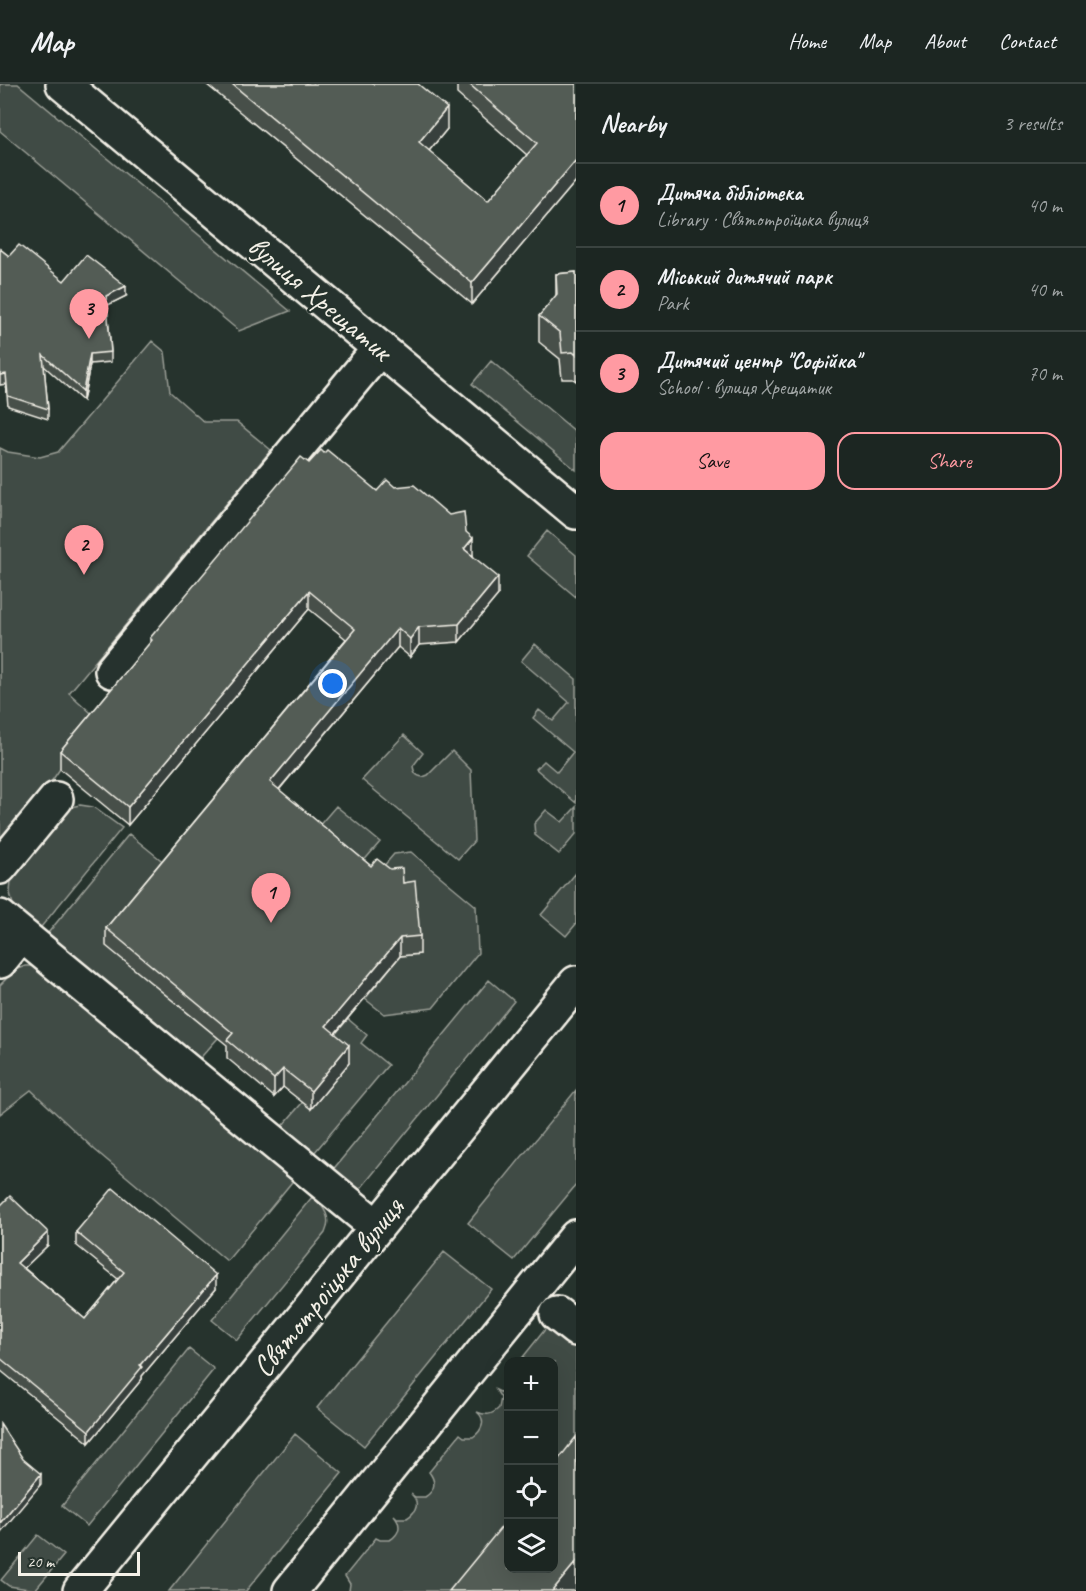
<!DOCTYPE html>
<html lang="en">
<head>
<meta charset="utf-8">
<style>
	body { margin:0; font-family:Caveat,sans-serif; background:#29322f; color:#f1f3f6 }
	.controls { position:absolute; right:18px; bottom:18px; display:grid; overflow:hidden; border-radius:12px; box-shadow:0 6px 24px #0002 }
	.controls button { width:54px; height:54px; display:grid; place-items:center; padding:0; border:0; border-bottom:2px solid #3a4340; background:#1c2622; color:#f1f3f6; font:30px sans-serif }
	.scale { position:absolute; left:18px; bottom:15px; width:122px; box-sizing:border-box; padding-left:6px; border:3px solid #f4f1e8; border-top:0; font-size:16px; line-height:21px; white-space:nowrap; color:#f4f1e8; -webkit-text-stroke:4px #26332d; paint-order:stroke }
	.you { position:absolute; left:333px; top:600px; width:21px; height:21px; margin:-15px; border:4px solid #fff; border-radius:50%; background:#1a73e8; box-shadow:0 0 0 9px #1a73e833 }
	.badge { display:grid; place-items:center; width:39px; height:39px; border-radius:50%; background:#ff9aa2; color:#111; font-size:20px; font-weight:700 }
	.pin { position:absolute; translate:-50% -50px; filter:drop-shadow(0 2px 3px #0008) }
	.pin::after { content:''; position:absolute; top:32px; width:21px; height:18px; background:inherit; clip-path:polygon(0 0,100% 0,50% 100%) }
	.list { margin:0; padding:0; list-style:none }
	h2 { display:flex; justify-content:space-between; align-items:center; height:78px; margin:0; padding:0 24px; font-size:26px }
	h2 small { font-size:20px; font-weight:400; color:#a0a5a5 }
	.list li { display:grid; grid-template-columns:39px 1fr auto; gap:18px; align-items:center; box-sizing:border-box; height:84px; padding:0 24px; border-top:2px solid #3a4340 }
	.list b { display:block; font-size:22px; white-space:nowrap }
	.list p { margin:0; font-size:20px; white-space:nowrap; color:#a0a5a5 }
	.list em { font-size:20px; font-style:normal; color:#a0a5a5 }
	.actions { display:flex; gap:12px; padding:18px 24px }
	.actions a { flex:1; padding:14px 0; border:2px solid #ff9aa2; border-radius:18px; text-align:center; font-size:21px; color:#ff9aa2 }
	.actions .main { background:#ff9aa2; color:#111 }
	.icon { flex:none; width:33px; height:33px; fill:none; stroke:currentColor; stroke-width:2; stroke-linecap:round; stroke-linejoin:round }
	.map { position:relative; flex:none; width:576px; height:1507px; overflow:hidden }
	header { display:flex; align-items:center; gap:36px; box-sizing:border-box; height:84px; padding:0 30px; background:#1c2622; border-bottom:2px solid #3a4340 }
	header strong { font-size:28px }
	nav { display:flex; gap:33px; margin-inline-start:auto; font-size:21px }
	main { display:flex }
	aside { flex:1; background:#1c2622 }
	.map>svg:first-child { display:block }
	.green { fill:#414b45; stroke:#9a9e96; stroke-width:1.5 }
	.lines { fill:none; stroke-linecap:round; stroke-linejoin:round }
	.minor-casing { stroke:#f4f1e8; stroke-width:38 }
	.major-casing { stroke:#f4f1e8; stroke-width:38 }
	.minor { stroke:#26332d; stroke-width:33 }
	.major { stroke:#26332d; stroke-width:33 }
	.wall { fill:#474f49; stroke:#f4f1e8; stroke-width:1.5 }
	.shaded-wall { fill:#39403c; stroke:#f4f1e8; stroke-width:1.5 }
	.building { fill:#525c55; stroke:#f4f1e8; stroke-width:1.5 }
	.labels { text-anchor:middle; stroke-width:4.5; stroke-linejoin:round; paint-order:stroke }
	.street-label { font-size:30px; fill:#f4f1e8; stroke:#26332d }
</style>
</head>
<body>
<header>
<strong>Map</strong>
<nav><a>Home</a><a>Map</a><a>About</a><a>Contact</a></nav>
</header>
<main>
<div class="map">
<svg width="576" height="1507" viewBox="0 0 576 1507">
	<rect width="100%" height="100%" fill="#26332d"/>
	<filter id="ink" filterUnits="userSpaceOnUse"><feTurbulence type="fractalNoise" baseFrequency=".0167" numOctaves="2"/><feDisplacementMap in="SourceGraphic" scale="12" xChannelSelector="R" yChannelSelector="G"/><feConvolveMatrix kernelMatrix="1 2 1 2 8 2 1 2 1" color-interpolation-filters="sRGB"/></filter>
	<g filter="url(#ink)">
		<path class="green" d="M0,0h18l272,227 -51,20 -239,-200z
			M152,257l13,11 5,40 34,30h33l34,28 -202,243 31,28 -40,48 -27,39 -33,40v-400l8,4 32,5 18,-5z
			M491,277l85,71v38l-104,-86z
			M547,447l29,24v42l-49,-41z
			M535,560l41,35v124l-40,-34 8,-8 13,11 16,-20 -40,-34 6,-8 14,11 16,-19 -48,-41z
			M404,651l19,18 -10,13c1,7 3,10 10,11l5,-2 24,-24 19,19 3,71 -16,18 -96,-79z
			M80,721l13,2 29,21 -85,104 -18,-17 -6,-10 -3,-12 1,-13 4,-14 51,-58z
			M336,722l44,36 -25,29 -44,-36z
			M576,723v27l-17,20 -24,-19 -1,-11 12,-14 16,12z
			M129,750l42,34 -64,78 111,92 -23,26 -151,-126z
			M411,768l65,54 2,47 -45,55 -49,6 -19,-15 35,-43 20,-2 -44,-79 18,-21z
			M576,789v51l-10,12 -25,-21z
			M25,882h10l261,211 -69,84 -132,-111 -64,-60 -31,24v-129l15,-15z
			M489,896l25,21 -157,192 -26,-21z
			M348,935l19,16 -6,8 27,22 -79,94 -32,-27 25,-29 30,-74 5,3z
			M576,1006v95l-62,75 -46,-37z
			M312,1113c13,10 20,21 13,36l-88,107 -25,-20z
			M444,1168l47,37 -127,157 -47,-38z
			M551,1238l25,20v125l-22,27v-132h-35z
			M189,1265l25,20 -127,157 -25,-20z
			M496,1306l4,2h8v157l-35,42h-124l1,-7 -5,-8 31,-38 4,2h10c10,-6 12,-16 4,-25l3,3h10c10,-6 13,-16 4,-24l4,3h10c11,-7 11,-16 4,-25l31,-38 4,3h9c9,-6 14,-17 4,-25 9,4 15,3 22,-4l2,-10z
			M295,1350l47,39 -96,118h-77z
			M38,1451l26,20 -29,35 -26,-4 -8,-6z"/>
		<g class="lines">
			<defs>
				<path id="minor" d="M112,587l268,-323
					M0,783l56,-68
					M0,833l377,310
					M0,877l21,-26
					M557,1230l19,15
					M80,1507l496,-608
					M290,1507l286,-354"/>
				<path id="major" d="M63,0l513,428"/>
			</defs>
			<use href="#minor" class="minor-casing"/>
			<use href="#major" class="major-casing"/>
			<use href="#minor" class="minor"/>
			<use href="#major" class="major"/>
		</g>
		<path class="wall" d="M206,0h212l29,45 -18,22 59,50 39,-46 -70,-61v-10h119v97l-104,123z
			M0,165l9,7 55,25 62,15 -19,9 4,47v10l-21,2 -7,37 -39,-35 4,43v10l-40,-13 -2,-22 -6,1z
			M576,188v109l-3,-2h-11l-2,-20 -21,-17v-26l17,-19v-23z
			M324,369l53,38 18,-4 71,45 7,24 25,39 -39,47 -40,3 -9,12 -12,-10 -119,143 92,76 32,17 17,53v18l-20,2 -65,78 14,29 -38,46 -28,-22 -9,10 -47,-39v-13l-121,-99v-18l240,-289 -37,-30 -181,216 -68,-56v-18l90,-108v-5l159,-175z
			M0,1122l48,39 -24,23 61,51 33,-40 -42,-34v-13l140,56 -74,88v3l-53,64 -89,-73z"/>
		<path class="shaded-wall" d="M447,24v21l-28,34v-21z
			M576,76v21l-104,123v-21z
			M126,202v10l-20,10v-10z
			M90,270v10l-7,37v-10z
			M473,454v18l-9,-7z
			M498,493v18l-39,47v-18z
			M309,507v18l-181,216v-18z
			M419,543v18l-9,12v-18z
			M398,544v19l-128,153v-18z
			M400,854v18l-74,88v-18z
			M349,961v18l-38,46v-18z
			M283,985v18l-9,10v-18z
			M48,1148v13l-31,30v-12z
			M216,1191v13l-74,88v3l-53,64v-12l51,-66z
			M41,1390v10l-41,49v-10z
			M576,1478v29h-24z"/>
		<path class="building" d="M232,0h186l29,24 -28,34 69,59 49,-58 -68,-59h107v76l-104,123z
			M19,161l45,36 22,-26 40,31 -20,10 5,56 -21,2 -7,37 -40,-36 5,54 -40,-13 -2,-22 -6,1v-126l9,7z
			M576,188v83l-3,-3 -11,1 -2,-20 -21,-17 18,-22 -1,-20z
			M321,366l3,3 3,-3 50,41 10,-11 8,7 19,-2 35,30 15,-3 2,20 7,6 -9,11 34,28 -39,47 -40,3 -9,12 -12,-11 -128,154 101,84 6,-7 13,10 12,-1 1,15 12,-2 5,55 -20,2 -74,88 23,19 -38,46 -28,-22 -9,10 -47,-39 6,-7 -127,-105 249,-299 -46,-38 -181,216 -68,-56 92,-111 -2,-2 151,-181 8,6z
			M113,1104l103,87 -76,90 2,2 -53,64 -89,-73v-152l10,-10 38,36 -31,31 68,56 39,-47 -48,-40z
			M0,1340l23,35 18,15 -41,49z
			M576,1353v125l-24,29h-103l59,-72v50h46v-104z"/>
	</g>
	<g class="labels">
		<g class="street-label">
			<text transform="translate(320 214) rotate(40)" y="10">вулиця Хрещатик</text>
			<text transform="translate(328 1203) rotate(-51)" y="10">Святотроїцька вулиця</text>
		</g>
	</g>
</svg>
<div class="controls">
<button>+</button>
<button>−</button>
<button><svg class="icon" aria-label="locate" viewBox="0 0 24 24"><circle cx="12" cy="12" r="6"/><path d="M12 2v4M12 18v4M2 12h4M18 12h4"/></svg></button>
<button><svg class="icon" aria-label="layers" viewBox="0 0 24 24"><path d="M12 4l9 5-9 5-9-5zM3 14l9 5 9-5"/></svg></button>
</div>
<div class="scale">20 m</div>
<div class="you"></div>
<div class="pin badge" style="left:271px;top:839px">1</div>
<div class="pin badge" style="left:84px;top:491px">2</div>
<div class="pin badge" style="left:89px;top:255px">3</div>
</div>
<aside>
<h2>Nearby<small>3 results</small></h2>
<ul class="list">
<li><span class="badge">1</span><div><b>Дитяча бібліотека</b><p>Library · Святотроїцька вулиця</p></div><em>40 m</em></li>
<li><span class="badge">2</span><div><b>Міський дитячий парк</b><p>Park</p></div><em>40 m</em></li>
<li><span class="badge">3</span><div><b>Дитячий центр &quot;Софійка&quot;</b><p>School · вулиця Хрещатик</p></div><em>70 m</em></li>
</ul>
<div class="actions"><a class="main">Save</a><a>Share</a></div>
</aside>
</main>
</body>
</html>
